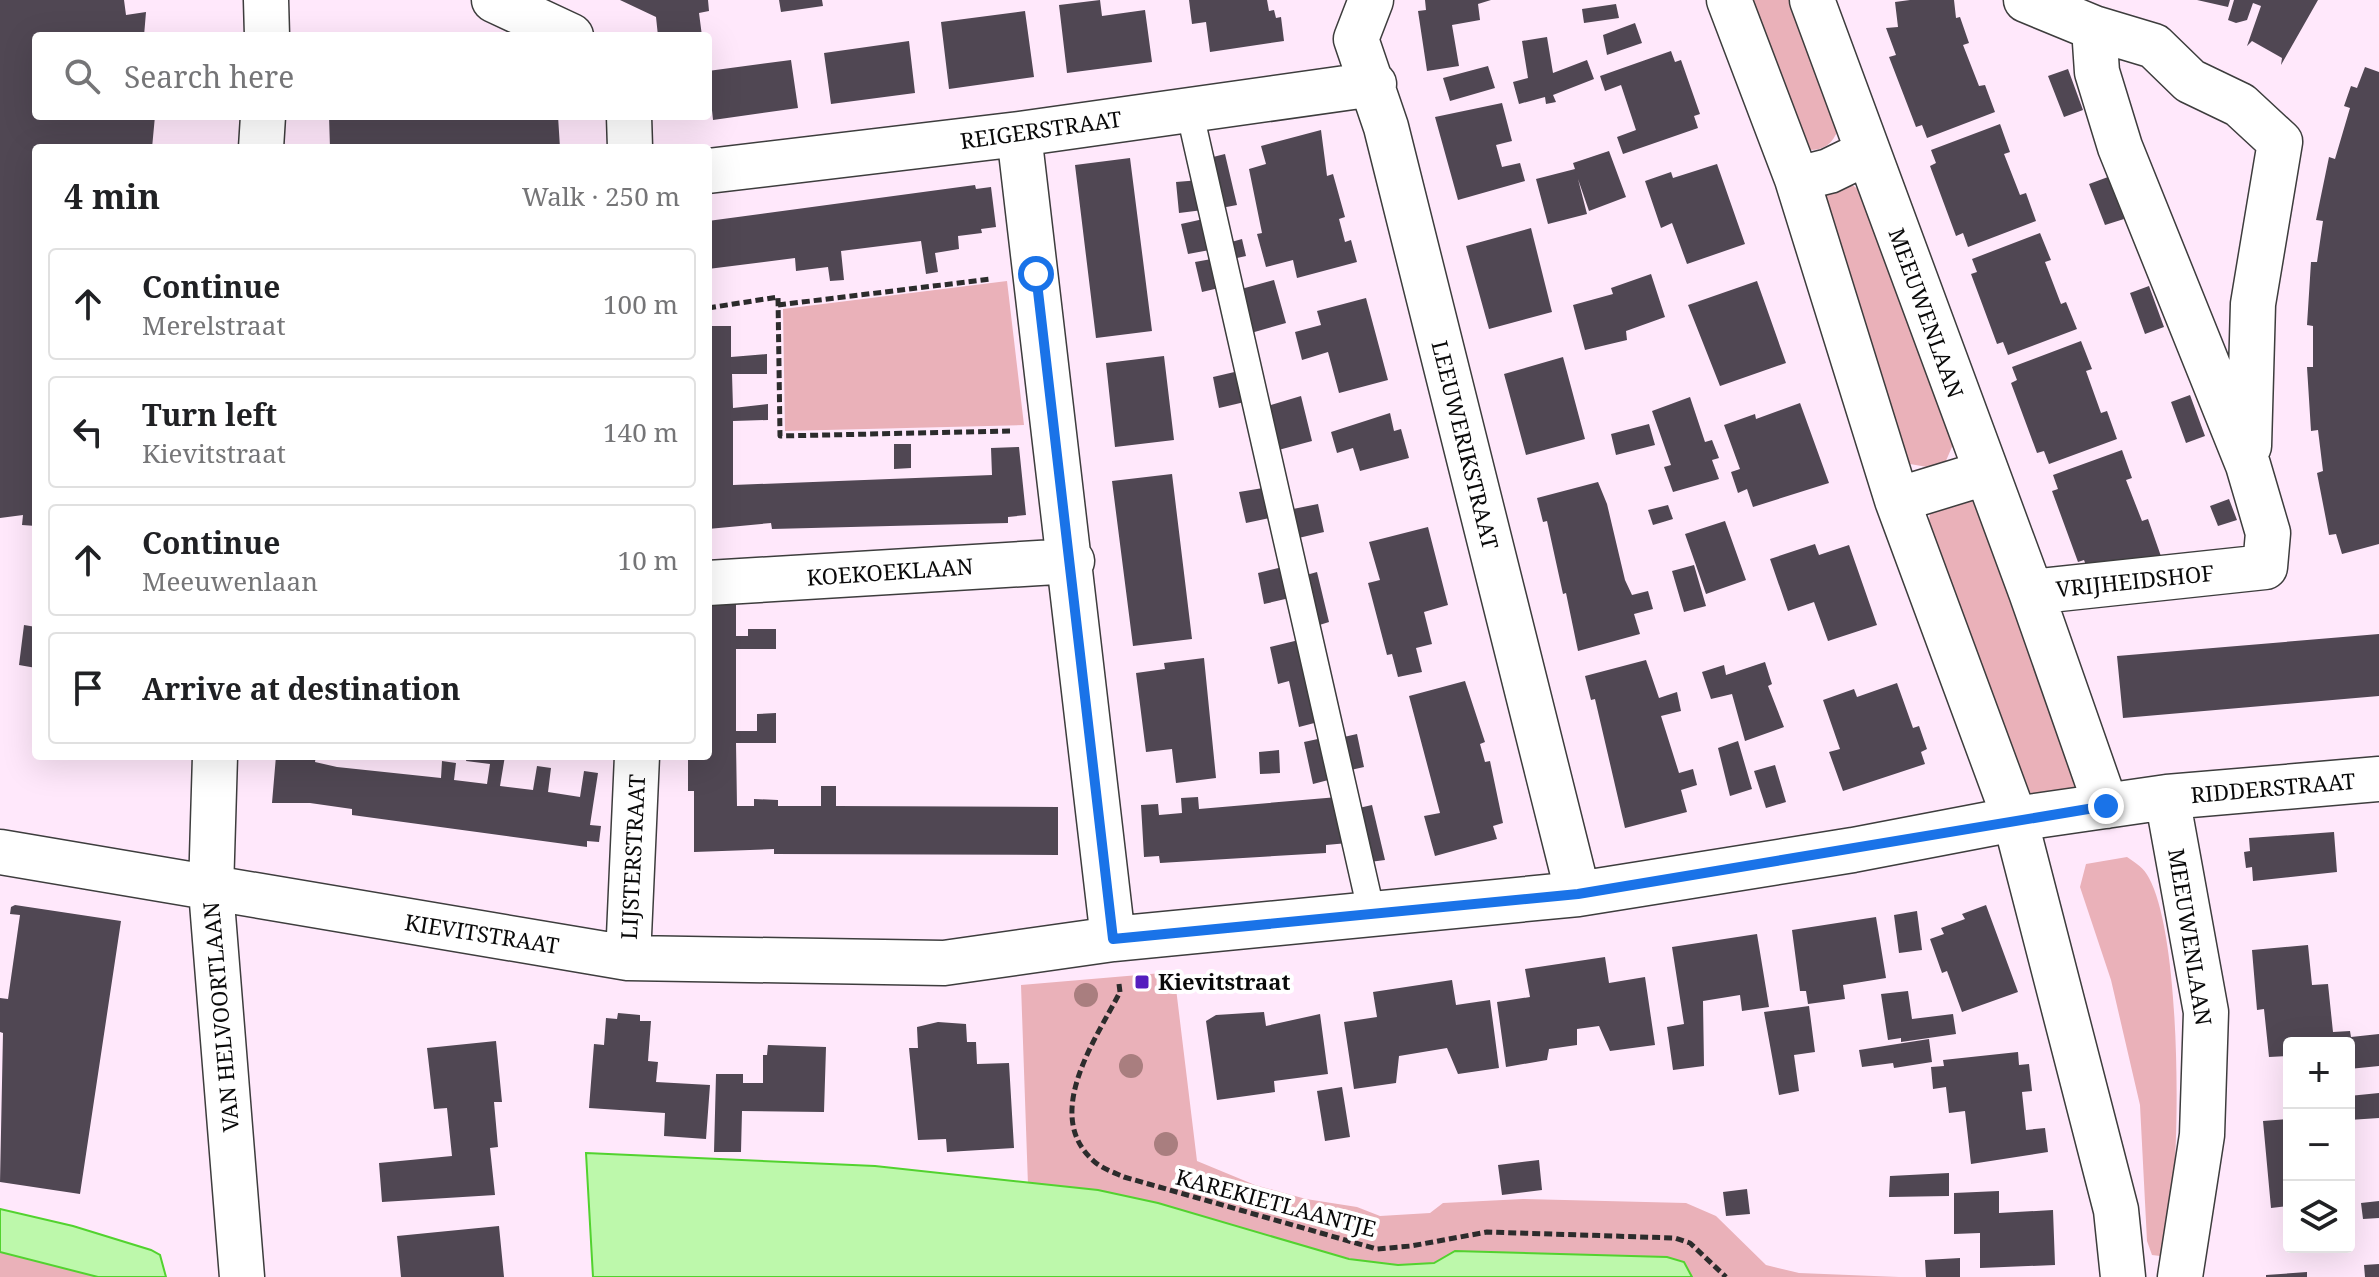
<!DOCTYPE html>
<html lang="en">
<head>
<meta charset="utf-8">
<style>
	body { margin:0; font-family:"Noto Serif",serif; background:#f2f2f2; color:#202124 }
	.controls { position:absolute; right:24px; bottom:24px; display:grid; overflow:hidden; border-radius:8px; box-shadow:0 8px 32px #0002 }
	.controls button { width:72px; height:72px; display:grid; place-items:center; padding:0; border:0; border-bottom:2px solid #e0e0e0; background:#fff; color:#202124; font:40px sans-serif }
	.stop { position:absolute; width:24px; height:24px; margin:-18px; border:6px solid #1a73e8; border-radius:50%; background:#fff }
	.stop.end { background:#1a73e8; border-color:#fff; box-shadow:0 2px 8px #0008 }
	.list { margin:0; padding:0; list-style:none }
	h2 { display:flex; justify-content:space-between; align-items:center; height:104px; margin:0; padding:0 32px; font-size:34px }
	h2 small { font-size:26px; font-weight:400; color:#757577 }
	.list li { display:grid; grid-template-columns:52px 1fr auto; gap:24px; align-items:center; box-sizing:border-box; height:112px; margin:0 16px 16px; padding:0 16px; border:2px solid #e0e0e0; border-radius:8px }
	.list b { display:block; font-size:30px; white-space:nowrap }
	.list p { margin:0; font-size:26px; white-space:nowrap; color:#757577 }
	.list em { font-size:26px; font-style:normal; color:#757577 }
	.icon { flex:none; width:44px; height:44px; fill:none; stroke:currentColor; stroke-width:2; stroke-linecap:round; stroke-linejoin:round }
	.map { position:relative; flex:none; width:2379px; height:1277px; overflow:hidden }
	.search { position:absolute; background:#fff; box-shadow:0 8px 32px #0002; left:32px; top:32px; width:680px; height:88px; display:flex; align-items:center; gap:20px; box-sizing:border-box; padding:0 28px; border-radius:8px; color:#757577; font-size:30px }
	.panel { position:absolute; background:#fff; box-shadow:0 8px 32px #0002; left:32px; top:144px; width:680px; height:616px; border-radius:8px }
	.map>svg:first-child { display:block }
	.green { fill:#eab1b9 }
	.water { fill:#bdf8ab; stroke:#52d22f; stroke-width:2 }
	.building { fill:#504753 }
	.lines { fill:none; stroke-linecap:round; stroke-linejoin:round }
	.lane-casing { stroke:#3d3d3d; stroke-width:29 }
	.street-casing { stroke:#3d3d3d; stroke-width:47 }
	.path { stroke:#2c2c2c; stroke-width:5; stroke-dasharray:8 4; stroke-linecap:butt }
	.lane { stroke:#fff; stroke-width:26 }
	.street { stroke:#fff; stroke-width:44 }
	.tree { fill:#a97e7f }
	.route { stroke:#1a73e8; stroke-width:10 }
	.poi-dot { fill:#541ebe; stroke:#fff; stroke-width:3 }
	.labels { text-anchor:middle; stroke-width:8; stroke-linejoin:round; paint-order:stroke }
	.street-label { font-size:22px; fill:#0a0a0a; stroke:#fff }
	.poi-label { font-size:22px; font-weight:bold; fill:#0a0a0a; stroke:#fff; text-anchor:start }
</style>
</head>
<body>
<div class="map">
<svg width="2379" height="1277" viewBox="0 0 2379 1277">
	<rect width="100%" height="100%" fill="#ffe8fb"/>
	<path class="green" d="M1745,0h46l47,129c-5,16 -16,22 -32,21z
		M1848,182l17,12 90,246 -10,23 -12,5 -23,-4 -6,-10 -86,-254 6,-10z
		M1007,281l17,144 -239,6 -2,-122z
		M1969,496l12,12 99,272 -4,10 -31,11 -21,-7 -96,-267 3,-20z
		M2127,857c9,6 17,11 22,21 32,59 32,267 21,336 -2,14 -7,28 -10,42l-8,-1 -5,-14 -7,-136 -29,-125 -31,-93 6,-23z
		M1174,972l23,189 58,24 51,14 51,8 23,9 50,-3 13,-10 80,-4 163,4 30,13 50,49 33,8 100,4h-207l-8,-15 -228,-11c-7,4 -15,10 -22,12 -67,14 -205,-40 -273,-59 -44,-12 -88,-16 -133,-19l-7,-200z
		M0,1252l98,25h-98z"/>
	<path class="water" d="M586,1153l289,13 223,24 60,13 191,56 49,6 36,-2 21,-12 212,6 17,5 8,15h-1099z
		M0,1209l73,17 78,24 9,5 6,22h-68l-98,-25z"/>
	<path class="building" d="M0,0h124l2,15 20,-3 -2,24h-108v80h119l-3,32h-116v378l-14,-1 1,-10 -23,3z
		M620,0h88l1,11 -10,2 3,23h-44l-2,-19z
		M779,0h43l1,6 -42,6z
		M1100,0l2,16 43,-6 7,52 -85,11 -8,-68z
		M1189,0h78l2,11 5,-1 2,8 5,-1 3,24 -74,11 -4,-30 -14,2z
		M1425,0h66l-13,4 2,16 -28,5 7,41 -32,5 -9,-60 8,-1z
		M1910,0h44l2,18 4,-1 9,26 -6,2 16,41 6,-1 10,27 -68,26 -5,-13 -6,2 -27,-70 7,-2 -10,-27 12,-1 -3,-25z
		M2197,0h33l-2,7z
		M2234,0h84l-37,65 1,-7 -30,-17 -5,5 14,-40 -8,-3 -6,17 -11,3 -8,-3z
		M1616,4l3,14 -35,5 -2,-14z
		M1025,11l9,66 -85,12 -8,-67z
		M1635,23l7,20 -35,12 -4,-20z
		M1547,37l6,36 34,-13 7,19 -41,16 3,7 -10,2 -1,-7 -26,7 -6,-22 15,-4 -6,-37z
		M909,41l6,52 -84,11 -7,-51z
		M1671,51l4,11 6,-2 19,54 -6,2 4,12 -75,26 -6,-17 19,-7 -15,-45 -16,6 -5,-15z
		M791,60l7,48 -85,12 -5,-49z
		M1488,66l7,22 -45,13 -7,-23z
		M2365,67l14,5v472l-37,10 -6,-20 -7,1 -12,-62 6,-2 -5,-41 -7,1 -4,-64h6v-41l-6,-1 4,-63h6l6,-41 -7,-1 13,-63 6,2 15,-51 -6,-2 7,-20 6,2z
		M2068,69l15,41 -19,7 -16,-41z
		M1502,103l10,38 -16,4 6,22 18,-4 5,18 -67,19 -23,-83z
		M329,116h229l2,32h-230z
		M2000,124l10,28 -6,2 16,41 6,-2 10,28 -68,26 -5,-14 -7,3 -26,-70 6,-3 -5,-13z
		M1321,130l6,46 6,-2 12,43 -6,2 6,23 6,-2 6,22 -60,16 -4,-18 -27,7 -9,-33 5,-1 -13,-64 17,-5 -5,-18z
		M1609,151l17,46 -37,14 -11,-32 9,35 -39,10 -12,-45 39,-10 -2,-6z
		M1225,154l12,51 -21,4 -11,-50z
		M1130,158l22,173 -56,7 -21,-173z
		M1717,164l28,80 -58,20 -15,-41 -11,5 -16,-47 26,-9 2,6z
		M2108,177l16,42 -19,6 -16,-41z
		M1200,180l3,30 -24,3 -3,-31z
		M975,185l1,4 15,-2 5,40 -15,2 1,4 -24,3 1,13 -24,4 3,19 -12,2 -5,-33 -80,10 3,29 -14,1 -2,-14 -32,4 -1,-13 -87,11v-48z
		M1208,218l7,31 -27,5 -7,-30z
		M1531,228l21,84 -63,17 -23,-83z
		M2040,233l11,27 -6,2 16,42 5,-2 11,27 -69,26 -5,-13 -6,2 -26,-70 6,-2 -5,-13z
		M1242,239l4,17 -18,4 -4,-16z
		M1217,258l6,29 -21,5 -7,-30z
		M1651,274l14,43 -39,14 1,9 -42,10 -12,-45 40,-11 -2,-6z
		M1274,280l12,43 -42,12 -10,-44z
		M1757,281l29,82 -66,23 -32,-81z
		M2149,286l15,41 -19,7 -15,-41z
		M1366,298l22,82 -49,13 -11,-41 -26,8 -7,-28 26,-7 -4,-14z
		M708,326h23v31l36,-3v20h-35l1,34 35,-4v16l-35,1v64l259,-10 -1,-27 28,-1 7,68 -18,2v6l-236,6 -1,-6 -63,6z
		M2081,341l11,28 -6,2 15,42 6,-2 10,28 -68,25 -5,-13 -7,2 -26,-70 6,-3 -5,-13z
		M1164,356l10,84 -59,7 -9,-84z
		M1563,357l22,82 -59,16 -22,-81z
		M1243,370l6,31 -30,7 -6,-31z
		M2190,395l15,41 -19,7 -15,-41z
		M1301,396l11,45 -41,11 -10,-44z
		M1690,397l15,45 7,-2 7,18 -7,2 7,19 -46,13 -9,-25 7,-2 -19,-54z
		M1800,403l29,80 -76,24 -6,-18 -9,4 -7,-21 9,-3 -16,-44 31,-11 1,5z
		M1390,413l4,18 7,-2 8,29 -49,13 -7,-23 -16,5 -6,-21z
		M1649,424l6,21 -39,10 -5,-21z
		M894,444h17v24l-17,1z
		M2122,450l10,28 -6,2 16,41 6,-2 15,43 -74,11 -5,-13 -6,2 -26,-71 6,-2 -5,-14z
		M1172,474l20,165 -59,7 -21,-165z
		M1598,482l9,22 18,76 7,15 16,-4 5,18 -19,5 6,20 -62,17 -12,-58 -3,1 -16,-73 -4,1 -6,-24z
		M1269,487l6,30 -29,6 -7,-31z
		M2229,499l8,21 -19,6 -8,-20z
		M1318,504l6,28 -34,8 -7,-29z
		M1668,505l5,14 -20,6 -5,-15z
		M1725,521l21,59 -40,14 -21,-60z
		M1428,527l20,78 -24,7 8,32 -16,4 6,24 -24,5 -6,-23 -5,1 -19,-72 12,-3 -11,-38z
		M1815,544l4,11 30,-10 28,80 -49,16 -14,-39 -26,9 -18,-52z
		M1694,565l12,41 -22,6 -12,-41z
		M1287,566l7,31 -30,7 -6,-31z
		M1317,572l12,50 -19,6 -11,-51z
		M708,601h28v35h12v-7h28v20h-40v82h21v-17l19,-1v30h-40l1,63h17v-7l24,1v6h43v-20h15v20l222,1v48l-284,-1v-5l-80,3v-61h-6v-35h20z
		M24,625l12,2v41l-17,-3z
		M2379,634v62l-256,22 -6,-62z
		M1303,639l19,82 -23,6 -10,-46 -11,3 -8,-37z
		M1204,658l12,120 -40,5 -4,-34 -26,3 -10,-79 29,-4 -1,-6z
		M1646,660l13,38 18,-6 4,19 -20,5 18,57 14,-4 4,16 -16,5 6,22 -62,16 -30,-129 -4,1 -6,-24z
		M1765,662l7,22 -4,2 16,41 -39,14 -13,-47 -21,5 -9,-27 22,-7 2,10z
		M1465,681l20,61 -5,2 5,18 5,-1 13,62 -10,3 4,13 -62,17 -11,-40 16,-3 -31,-117z
		M1897,683l16,45 6,-2 8,23 -6,3 4,12 -82,27 -14,-39 11,-3 -17,-49 31,-11 3,8z
		M1357,734l7,33 -22,5 -7,-33z
		M1327,737l9,41 -23,6 -9,-42z
		M1738,741l14,48 -22,7 -12,-48z
		M1279,750l1,23 -20,1 -1,-22z
		M276,756h40l-1,6 22,5 104,11 1,-17 14,2 -2,17 33,4 3,-20 -24,-3 1,-5h38l-5,30 33,4 4,-24 14,2 -3,24 32,5 4,-26 14,2 -8,52 11,1 -2,16 -12,-1v6l-235,-32v-6l-42,-6h-38z
		M1775,765l11,37 -20,6 -12,-37z
		M1198,797l1,12 139,-12 10,46 -22,2v8l-166,10 -1,-7 -15,1 -3,-52 17,-1 1,11 23,-2 -1,-15z
		M1372,805l13,55 -23,3 -12,-53z
		M2334,832l3,40 -84,9 -1,-14 -6,1 -2,-16 6,-1 -1,-13z
		M15,905l106,16 -41,273 -80,-12 3,-149 -3,-1v-34l8,1 12,-84 -10,-1 1,-7z
		M1986,905l32,87 -56,20 -15,-41 -5,2 -12,-34 14,-5 -3,-6 24,-9 -3,-5z
		M1917,911l5,39 -23,3 -5,-38z
		M1876,917l10,61 -43,7 2,14 -37,5 -2,-13h-6l-8,-61z
		M1757,934l12,73 -27,4 -2,-16 -37,6 1,65 -31,4 -6,-43 17,-3 -12,-77z
		M2308,945l4,40 16,-1 5,48 17,-1 1,6 28,-3v32l-30,3v-26h-60v13l-20,1 -5,-48 -7,1 -5,-60z
		M1605,957l4,26 36,-6 10,68 -45,6 -11,-25 -22,3v16l-28,4 -2,11 -41,7 -9,-65 33,-5 -5,-28z
		M1452,980l4,25 34,-5 9,68 -41,6 -11,-26 -48,8 -3,27 -42,6 -10,-67 33,-5 -4,-25z
		M1908,991l4,28 41,-5 3,20 -55,8v-4l-13,2 -7,-46z
		M1809,1006l6,46 -21,3 5,36 -20,4 -15,-83z
		M1264,1012l2,14 54,-12 8,60 -54,7 1,11 -58,8 -11,-79 10,-6z
		M618,1013l22,2v6h11l-3,40 10,1 -2,20 54,3 -4,54 -42,-3 1,-23 -76,-5 5,-64 10,1 2,-27 11,1z
		M938,1022l28,2 1,18h9l1,22 32,-1 5,85 -67,4 -1,-13 -28,1 -9,-92h9l-1,-21z
		M1929,1039l3,23 -38,6 -1,-5 -31,4 -3,-17z
		M496,1041l6,61h-8l4,45 -8,1 5,47 -113,7 -3,-39 73,-7 -5,-48 -13,1 -7,-61z
		M768,1045l58,2 -2,65 -82,-1 -1,41h-27l2,-78h27v9h20v-28h4z
		M2018,1052l1,13 10,-1 3,27 -10,1 4,38 19,-2 3,24 -77,12 -6,-53 -16,2 -3,-26 -13,2 -2,-22 13,-1 -1,-6z
		M1342,1087l8,50 -25,4 -8,-50z
		M2379,1093v25l-30,2v-24z
		M2289,1119v87l-18,2 -8,-87z
		M1539,1160l3,30 -40,5 -4,-30z
		M1949,1173v23l-60,1 1,-21z
		M1747,1189l3,25 -24,2 -3,-24z
		M1999,1191v22l54,-3 2,55 -75,3v-35l-26,1v-41z
		M2379,1201v17l-16,1 -2,-16z
		M499,1226l5,51h-103l-4,-41z
		M1960,1258v19h-34l-1,-17z
		M2379,1264v13h-14l-1,-12z
		M2307,1272v5h-41v-2z"/>
	<g class="lines">
		<defs>
			<path id="lane" d="M1189,109l183,806"/>
			<path id="street" d="M266,0l1,36
				M494,0l77,36
				M1371,0l-15,39 30,88 192,767
				M1729,0l68,179 100,321 118,319 101,391 7,67
				M1812,0l219,592 75,214
				M2026,0l68,28 3,44 23,75 128,318 20,68 -3,34 -234,25
				M2094,28l60,18 36,35 50,24 40,37 -27,162 -4,142
				M629,116l1,32
				M1019,134l94,805
				M261,148l2,-32
				M708,171l311,-37 355,-50
				M1797,179l32,-8 39,-19
				M1897,500l88,-27
				M708,583l364,-22
				M215,756l-4,134 31,387
				M2167,797l39,215 -4,123 -22,142
				M0,852l628,106 316,5 169,-24 465,-45 275,-44 162,-31 152,-22 212,-18
				M628,958l9,-202"/>
		</defs>
		<use href="#lane" class="lane-casing"/>
		<use href="#street" class="street-casing"/>
		<path class="path" d="M778,305l213,-26
			M708,308l70,-11 2,139 230,-5
			M1119,984l1,8c-24,47 -80,125 -24,171 8,6 19,10 28,14l253,72 34,-3 76,-14 188,6 15,5 36,34"/>
		<use href="#lane" class="lane"/>
		<use href="#street" class="street"/>
	</g>
	<g class="tree">
		<circle cx="1086" cy="995" r="12"/>
		<circle cx="1131" cy="1066" r="12"/>
		<circle cx="1166" cy="1144" r="12"/>
	</g>
	<g class="lines">
		<path class="route" d="M1036,274l77,665 465,-45 528,-88"/>
	</g>
	<rect class="poi-dot" x="1134" y="974" width="16" height="16" rx="4"/>
	<g class="labels">
		<g class="street-label">
			<text transform="translate(1041 130) rotate(-8)" y="8">REIGERSTRAAT</text>
			<text transform="translate(1926 313) rotate(70)" y="8">MEEUWENLAAN</text>
			<text transform="translate(1465 445) rotate(76)" y="8">LEEUWERIKSTRAAT</text>
			<text transform="translate(890 572) rotate(-4)" y="8">KOEKOEKLAAN</text>
			<text transform="translate(2135 581) rotate(-6)" y="8">VRIJHEIDSHOF</text>
			<text transform="translate(2273 788) rotate(-5)" y="8">RIDDERSTRAAT</text>
			<text transform="translate(633 857) rotate(-87)" y="8">LIJSTERSTRAAT</text>
			<text transform="translate(482 934) rotate(9)" y="8">KIEVITSTRAAT</text>
			<text transform="translate(2190 937) rotate(81)" y="8">MEEUWENLAAN</text>
			<text transform="translate(221 1017) rotate(-95)" y="8">VAN HELVOORTLAAN</text>
			<text transform="translate(1276 1203) rotate(15)" y="8">KAREKIETLAANTJE</text>
		</g>
		<g class="poi-label">
			<text x="1158" y="990">Kievitstraat</text>
		</g>
	</g>
</svg>
<div class="controls">
<button>+</button>
<button>−</button>
<button><svg class="icon" aria-label="layers" viewBox="0 0 24 24"><path d="M12 4l9 5-9 5-9-5zM3 14l9 5 9-5"/></svg></button>
</div>
<div class="stop" style="left:1036px;top:274px"></div>
<div class="stop end" style="left:2106px;top:806px"></div>
<div class="search"><svg class="icon" aria-label="search" viewBox="0 0 24 24"><circle cx="10" cy="10" r="6"/><path d="M15 15l6 6"/></svg>Search here</div>
<section class="panel">
<h2>4 min<small>Walk · 250 m</small></h2>
<ul class="list">
<li><svg class="icon" aria-label="ahead" viewBox="0 0 24 24"><path d="M12 20V5M6 11l6-6 6 6"/></svg><div><b>Continue</b><p>Merelstraat</p></div><em>100 m</em></li>
<li><svg class="icon" aria-label="left" viewBox="0 0 24 24"><path d="M17 20v-9H6M10 6l-5 5 5 5"/></svg><div><b>Turn left</b><p>Kievitstraat</p></div><em>140 m</em></li>
<li><svg class="icon" aria-label="ahead" viewBox="0 0 24 24"><path d="M12 20V5M6 11l6-6 6 6"/></svg><div><b>Continue</b><p>Meeuwenlaan</p></div><em>10 m</em></li>
<li><svg class="icon" aria-label="arrive" viewBox="0 0 24 24"><path d="M6 21V4h12l-3 4 3 4H6"/></svg><div><b>Arrive at destination</b></div></li>
</ul>
</section>
</div>
</body>
</html>
